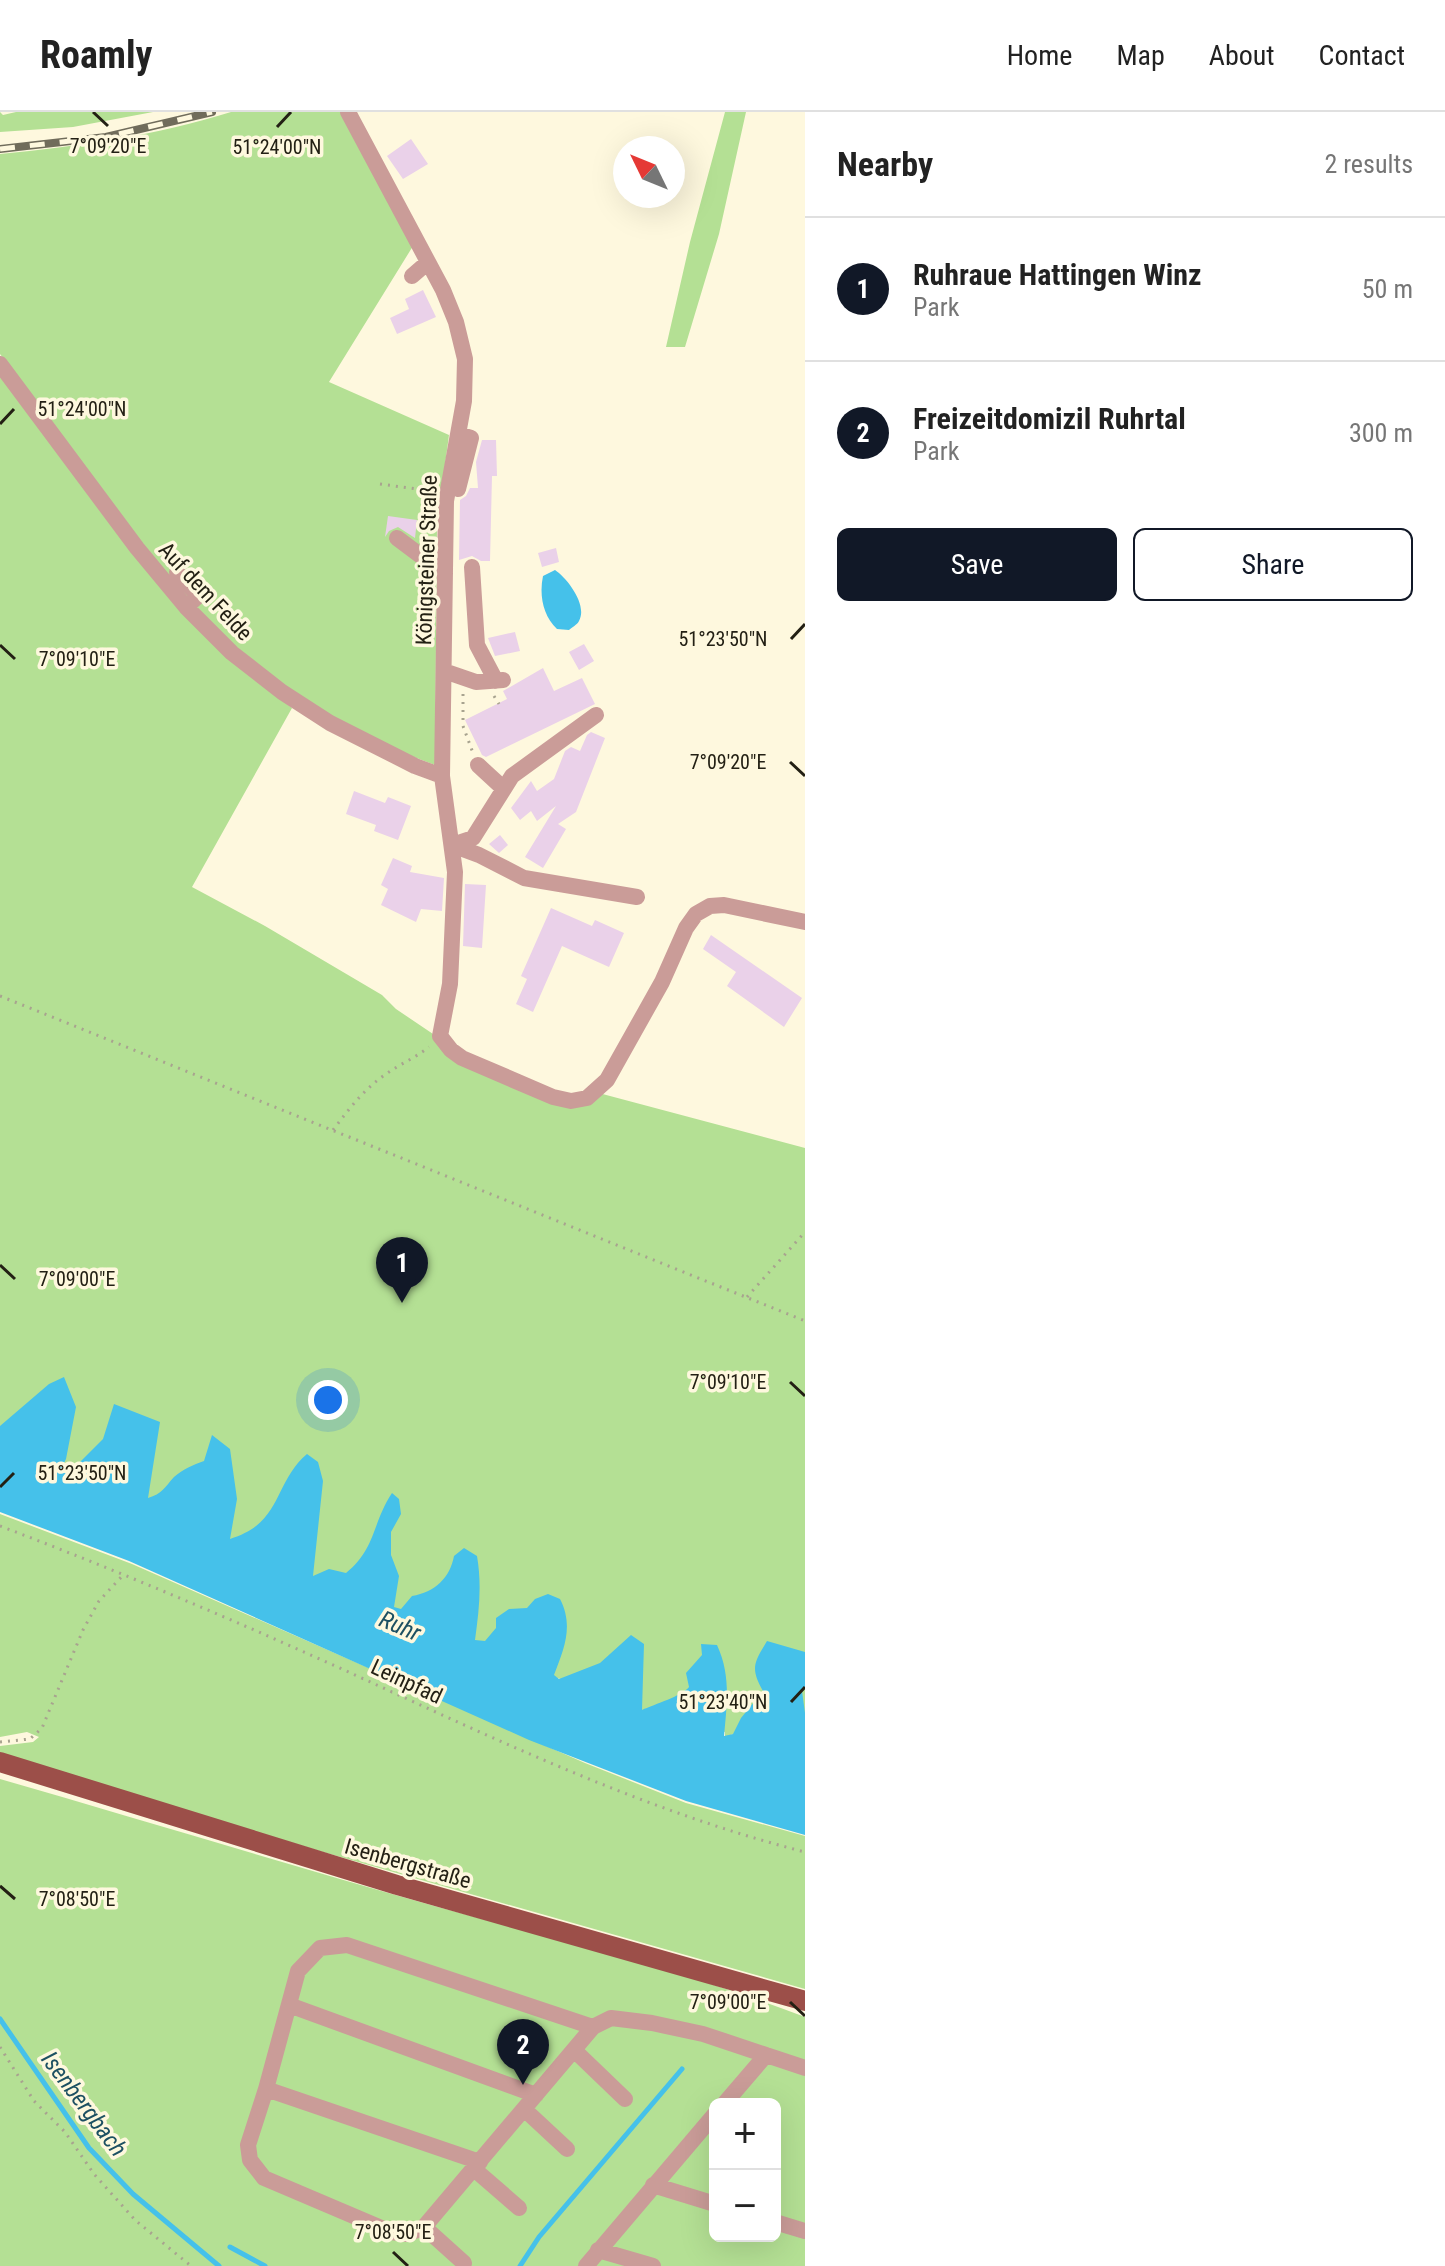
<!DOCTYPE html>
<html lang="en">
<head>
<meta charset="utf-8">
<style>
	body { margin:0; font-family:"Roboto Condensed",sans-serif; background:#f6f6f6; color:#222 }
	.controls { position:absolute; right:24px; bottom:24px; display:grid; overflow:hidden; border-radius:12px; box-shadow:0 8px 32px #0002 }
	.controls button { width:72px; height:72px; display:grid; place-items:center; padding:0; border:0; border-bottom:2px solid #e0e0e0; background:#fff; color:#222; font:40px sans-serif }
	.compass { position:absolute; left:613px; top:24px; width:72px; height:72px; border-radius:50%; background:#fff; box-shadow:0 8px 32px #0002; rotate:313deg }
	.you { position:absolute; left:328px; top:1288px; width:28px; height:28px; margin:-20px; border:6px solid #fff; border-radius:50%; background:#1a73e8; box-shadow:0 0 0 12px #1a73e833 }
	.badge { display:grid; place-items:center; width:52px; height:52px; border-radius:50%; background:#111827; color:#fff; font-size:26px; font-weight:700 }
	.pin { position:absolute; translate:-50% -66px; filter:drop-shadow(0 2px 4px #0008) }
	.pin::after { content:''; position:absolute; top:42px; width:28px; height:24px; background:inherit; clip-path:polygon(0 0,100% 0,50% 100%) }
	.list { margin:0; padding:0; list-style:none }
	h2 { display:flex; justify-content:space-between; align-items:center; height:104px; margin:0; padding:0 32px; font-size:34px }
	h2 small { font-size:26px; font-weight:400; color:#767676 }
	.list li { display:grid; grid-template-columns:52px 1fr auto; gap:24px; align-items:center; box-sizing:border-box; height:144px; padding:0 32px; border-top:2px solid #e0e0e0 }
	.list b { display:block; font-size:30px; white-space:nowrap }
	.list p { margin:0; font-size:26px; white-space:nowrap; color:#767676 }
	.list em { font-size:26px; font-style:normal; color:#767676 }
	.actions { display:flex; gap:16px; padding:24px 32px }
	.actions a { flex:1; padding:18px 0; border:2px solid #111827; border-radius:12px; text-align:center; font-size:28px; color:#111827 }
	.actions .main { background:#111827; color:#fff }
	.map { position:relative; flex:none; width:805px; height:2154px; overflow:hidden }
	header { display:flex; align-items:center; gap:48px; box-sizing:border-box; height:112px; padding:0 40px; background:#fff; border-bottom:2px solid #e0e0e0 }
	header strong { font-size:38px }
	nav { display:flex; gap:44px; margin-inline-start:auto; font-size:28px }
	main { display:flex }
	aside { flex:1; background:#fff }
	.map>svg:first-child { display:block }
	.green { fill:#b4e094; fill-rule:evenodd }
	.water { fill:#45c1ea }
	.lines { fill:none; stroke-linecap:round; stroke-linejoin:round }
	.stream { stroke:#45c1ea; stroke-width:5 }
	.building { fill:#ead1e9 }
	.path { stroke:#a8a38f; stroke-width:3; stroke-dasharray:2 6; stroke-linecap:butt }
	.minor { stroke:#ca9c98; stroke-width:16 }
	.major { stroke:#9c4f49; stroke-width:20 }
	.rail-casing { stroke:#706c5b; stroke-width:8 }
	.rail { stroke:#fef8de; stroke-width:5; stroke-dasharray:15; stroke-linecap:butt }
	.ticks { fill:none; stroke:#232014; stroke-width:3 }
	.labels { text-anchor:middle; stroke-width:7; stroke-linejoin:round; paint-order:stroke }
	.street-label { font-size:22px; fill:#232014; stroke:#fef8de }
	.water-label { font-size:24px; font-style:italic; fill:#1d5062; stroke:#fef8de }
	.ticks-label { font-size:20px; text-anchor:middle; fill:#232014; stroke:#fef8de; stroke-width:7; stroke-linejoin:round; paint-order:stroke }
</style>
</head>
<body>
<header>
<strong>Roamly</strong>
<nav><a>Home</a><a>Map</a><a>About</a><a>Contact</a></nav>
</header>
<main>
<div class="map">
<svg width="805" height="2154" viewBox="0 0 805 2154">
	<rect width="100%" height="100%" fill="#fef8de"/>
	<path class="green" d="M0,0l3,3 13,-3h137l-80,15 -73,5z
		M231,0h110l72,134 -84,136 120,53 -12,90 -2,240 -53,-20 -101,-57 -98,-90 -183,-244v-200c79,-8 155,-18 231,-42z
		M725,0h21l-27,122 -34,113h-19l24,-105z
		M0,258l232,288 60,50 -100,179 73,39 117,69 14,14 40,27 117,62 42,-6 210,56v608l-72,-22 -8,3v-5l-78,-24 -5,3v-5l-121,-40 -521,-216z
		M0,1402l132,50 453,199 101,40 119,33v153l-489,-139 -316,-97v-7l33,-4 6,-5 -12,-5 -27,5z
		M0,1667c146,42 292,87 438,128 123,34 248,64 367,110v249h-805zM715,1992h60v132h-60z"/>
	<path class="water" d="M555,458c12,8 33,35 24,51 -2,4 -7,6 -10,9l-12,-1c-14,-13 -18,-34 -14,-53z
		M64,1265l12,30 -10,52 -5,10 9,3 33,-33 11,-35 46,18 -12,76c14,-4 17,-11 26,-21 9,-8 19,-12 30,-16l8,-26 18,14 7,50 -7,40c53,-16 43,-56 77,-85l11,8 5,19 -10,95 16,-7 17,4c30,-24 26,-50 46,-80l7,6 2,15 -10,18v23l8,21 -5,31 7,2 11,-13c23,-4 38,-18 42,-40l10,-8 13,8c5,29 2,55 -2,84l10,1 11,-13v-10l13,-9 18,-1 8,-9 13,-5 12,5c14,27 4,50 -6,76l5,4 41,-16 31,-28 13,9 -2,66c13,-6 40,-14 47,-23l-3,-14 16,-18 -1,-11 16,1c14,30 10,59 7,91l9,-2 8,-16 22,-27c-13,-23 -9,-28 4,-50l38,11v37l-3,2 3,22v122l-119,-34 -157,-61 -400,-179 -129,-49v-86l49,-42z"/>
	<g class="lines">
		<path class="stream" d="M0,1907l89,129 44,46 86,72
			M230,2135l35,19
			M520,2154l19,-29 143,-168"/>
	</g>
	<path class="building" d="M411,27l17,25 -25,15 -16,-23z
		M423,178l13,27 -39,17 -7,-16 19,-9 -4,-10z
		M482,328h14l1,36h-5l-2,85h-9l-9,-5 -13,4 1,-60 6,-4 4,-8h8l-2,-26z
		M388,404l29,4 -2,18 -17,-11 -9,4 -4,6z
		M556,436l3,14 -17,5 -4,-14z
		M169,438l10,11 -11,6 -8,-9z
		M515,520l5,19 -25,5 -7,-18z
		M584,532l10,17 -15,9 -10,-18z
		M543,556l11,23 28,-13 13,26 -109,53 -4,-2 -17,-35 42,-21 -4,-8z
		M591,620l14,6 -29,74 -18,12 8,5 -23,39 -18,-11 31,-51 -19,15 -6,-10 -11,9 -9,-12 20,-27 6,10 17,-12 11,-28 6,-4 9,4 7,-16z
		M354,679l31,12 3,-6 23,9 -13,34 -24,-9 2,-6 -30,-11z
		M500,723l8,10 -9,8 -10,-9z
		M393,746l19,8 -2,6 34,6 -2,33 -21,-2 -5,13 -35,-17 7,-16 -7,-4z
		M465,772l21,1 -4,63 -19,-2z
		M551,796l41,18 3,-6 29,13 -15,34 -47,-21 -29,66 -17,-8 11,-25 -6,-3z
		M711,823l91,63 -18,29 -57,-41 9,-14 -33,-23z"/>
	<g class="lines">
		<path class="path" d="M380,372l37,5 15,6
			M463,582v32l10,27
			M494,584l5,8
			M0,884l805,325
			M333,1018c16,-21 31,-41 53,-56 14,-10 29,-16 43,-27
			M747,1185l58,-65
			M0,1414c116,44 229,92 342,143 151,69 302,142 463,183
			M0,1630l30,-3 12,-11 41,-98 16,-29 26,-28
			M0,1935l34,54 31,31 29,42 41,46 56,46"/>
		<path class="minor" d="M348,0l95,178 13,32 9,37 -1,42 -18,100 -4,275 13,96 -5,112 -10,52 11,14 11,8 91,39 18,4 16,-3 20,-18 55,-98 24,-54 10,-14 14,-8 14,-1 81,17
			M412,164l15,-13
			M0,252l137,184 49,59 46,46 50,39 48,31 85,43 27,10
			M458,377l13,-51 -13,-4
			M397,426l48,36
			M472,455l5,78 19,36
			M177,460l21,24 -12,11
			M444,559l32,11 27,-2
			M596,603l-84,61 -39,62 -21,7 27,10 45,23 113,19
			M478,653l26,24
			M289,1893l247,90
			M574,1938l51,49
			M266,1977l32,-118 22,-23 27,-3 246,82
			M724,1992l42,-49
			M524,1997l43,40
			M480,2050l-214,-73 -18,56 2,15 14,18 127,54 16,2 17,-7 169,-200 18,-9 41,5 51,11 102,34
			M474,2057l45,39
			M653,2073l62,19
			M775,2110l30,9
			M424,2115l40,36
			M598,2138l55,16
			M586,2154l129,-152"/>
		<path class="major" d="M0,1650l397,123 408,116"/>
		<defs>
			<path id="rail" d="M0,37l106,-12 106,-25"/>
		</defs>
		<use href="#rail" class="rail-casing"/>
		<use href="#rail" class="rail"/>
	</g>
	<path class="ticks" d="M93,0l15,14M277,15l14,-15M0,312l14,-15M791,527l14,-15M0,533l15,14M790,650l15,14M0,1153l15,14M790,1270l15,14M0,1375l14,-14M791,1590l14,-15M0,1774l15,13M790,1890l15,14M393,2140l15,14"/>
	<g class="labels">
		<g class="street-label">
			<text transform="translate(426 448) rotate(-88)" y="8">Königsteiner Straße</text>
			<text transform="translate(206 479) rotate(47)" y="8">Auf dem Felde</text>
			<text transform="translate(407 1569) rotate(25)" y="8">Leinpfad</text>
			<text transform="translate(408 1751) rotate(16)" y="8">Isenbergstraße</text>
		</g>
		<g class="water-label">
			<text transform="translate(400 1514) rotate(23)" y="8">Ruhr</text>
			<text transform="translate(84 1992) rotate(53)" y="8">Isenbergbach</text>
		</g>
	</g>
	<g class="ticks-label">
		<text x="108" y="41">7°09'20"E</text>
		<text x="277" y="42">51°24'00"N</text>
		<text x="82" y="304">51°24'00"N</text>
		<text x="723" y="534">51°23'50"N</text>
		<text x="77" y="554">7°09'10"E</text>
		<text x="728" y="657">7°09'20"E</text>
		<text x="77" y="1174">7°09'00"E</text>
		<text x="728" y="1277">7°09'10"E</text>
		<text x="82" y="1368">51°23'50"N</text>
		<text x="723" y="1597">51°23'40"N</text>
		<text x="77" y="1794">7°08'50"E</text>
		<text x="728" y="1897">7°09'00"E</text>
		<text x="393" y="2127">7°08'50"E</text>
	</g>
</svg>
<div class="controls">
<button>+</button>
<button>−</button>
</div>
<svg class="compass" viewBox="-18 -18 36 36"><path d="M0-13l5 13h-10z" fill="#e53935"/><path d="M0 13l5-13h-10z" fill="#767676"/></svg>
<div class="you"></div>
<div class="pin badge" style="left:402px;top:1191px">1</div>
<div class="pin badge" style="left:523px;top:1973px">2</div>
</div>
<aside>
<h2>Nearby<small>2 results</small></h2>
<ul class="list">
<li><span class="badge">1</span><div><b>Ruhraue Hattingen Winz</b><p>Park</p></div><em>50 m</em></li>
<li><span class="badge">2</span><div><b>Freizeitdomizil Ruhrtal</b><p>Park</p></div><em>300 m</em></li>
</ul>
<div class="actions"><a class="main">Save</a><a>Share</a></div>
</aside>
</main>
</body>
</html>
